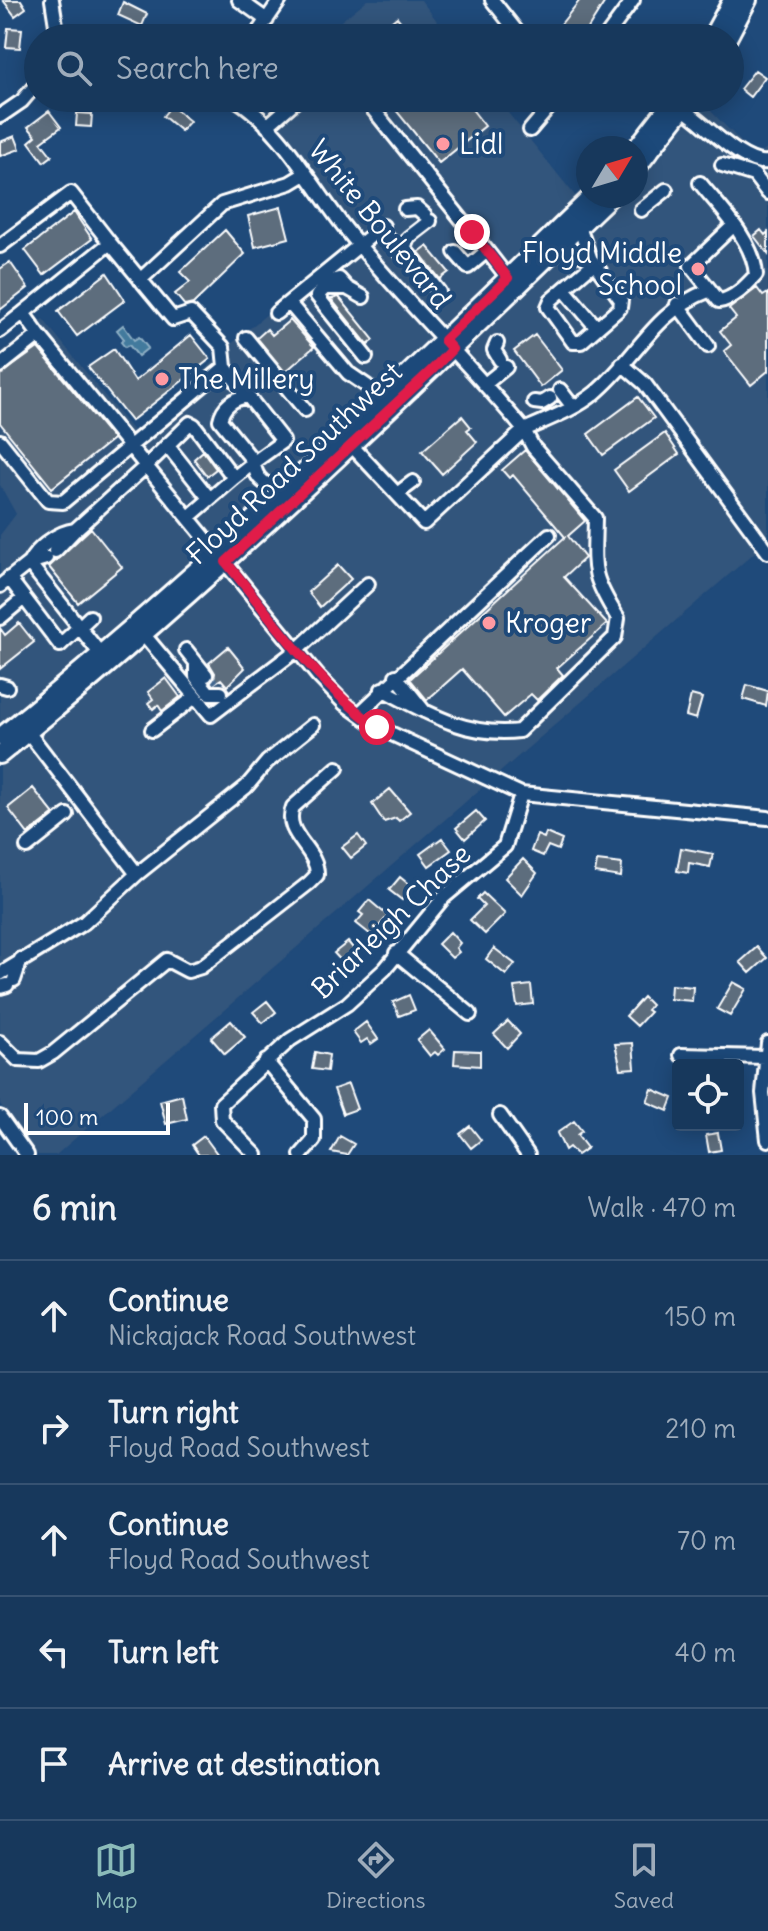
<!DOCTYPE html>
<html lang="en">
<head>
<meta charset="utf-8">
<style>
	body { margin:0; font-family:Delius,sans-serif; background:#203f62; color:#f1f3f6 }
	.controls { position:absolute; right:24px; bottom:24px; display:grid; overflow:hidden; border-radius:8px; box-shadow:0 4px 20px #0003 }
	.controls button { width:72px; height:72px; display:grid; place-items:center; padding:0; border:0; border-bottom:2px solid #365272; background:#17385c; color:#f1f3f6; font:40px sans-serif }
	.compass { position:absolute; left:576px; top:136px; width:72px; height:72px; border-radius:50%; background:#17385c; box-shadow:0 4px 20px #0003; rotate:52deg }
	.scale { position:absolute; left:24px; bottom:20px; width:146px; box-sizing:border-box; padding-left:8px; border:4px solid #fff; border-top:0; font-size:22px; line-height:28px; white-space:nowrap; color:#fff; -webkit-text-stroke:6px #1f4a7a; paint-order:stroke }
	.stop { position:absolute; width:24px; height:24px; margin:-18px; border:6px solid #e11d48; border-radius:50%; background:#fff }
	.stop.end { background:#e11d48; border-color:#fff; box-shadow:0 2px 8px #0008 }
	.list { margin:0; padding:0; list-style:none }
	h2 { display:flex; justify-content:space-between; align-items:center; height:104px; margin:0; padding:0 32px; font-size:34px }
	h2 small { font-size:26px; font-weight:400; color:#9eacbb }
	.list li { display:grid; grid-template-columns:52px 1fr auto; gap:24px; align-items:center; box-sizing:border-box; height:112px; padding:0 32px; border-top:2px solid #365272 }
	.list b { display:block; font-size:30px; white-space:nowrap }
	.list p { margin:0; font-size:26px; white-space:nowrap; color:#9eacbb }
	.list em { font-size:26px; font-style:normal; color:#9eacbb }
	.icon { flex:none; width:44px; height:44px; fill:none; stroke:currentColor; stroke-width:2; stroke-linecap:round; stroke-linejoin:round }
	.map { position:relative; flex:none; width:768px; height:1155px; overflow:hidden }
	.search { position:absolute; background:#17385c; box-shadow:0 4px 20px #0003; left:24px; right:24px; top:24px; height:88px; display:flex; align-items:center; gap:20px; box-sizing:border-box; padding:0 28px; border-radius:44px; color:#9eacbb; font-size:30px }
	.sheet { height:664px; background:#17385c }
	nav { display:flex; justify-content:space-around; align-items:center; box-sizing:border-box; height:112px; border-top:2px solid #365272; background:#17385c; font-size:22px; color:#9eacbb }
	nav a { display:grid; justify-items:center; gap:4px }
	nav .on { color:#8bbbb9 }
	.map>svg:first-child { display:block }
	.built { fill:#32547b }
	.water { fill:#427a9d; stroke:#8eafc4; stroke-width:2 }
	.building { fill:#5d6d7d; stroke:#fff; stroke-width:2 }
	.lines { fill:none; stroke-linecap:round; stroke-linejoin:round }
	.minor-tunnel { stroke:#41658e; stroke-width:12; stroke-dasharray:12 6; stroke-linecap:butt }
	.minor-casing { stroke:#fff; stroke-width:18 }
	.major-casing { stroke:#fff; stroke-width:22 }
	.minor { stroke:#1f4a7a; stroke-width:12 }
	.major { stroke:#1f4a7a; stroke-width:16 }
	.route { stroke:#e11d48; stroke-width:10 }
	.poi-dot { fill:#ff9aa2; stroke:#1f4a7a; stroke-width:3 }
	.labels { text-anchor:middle; stroke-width:8; stroke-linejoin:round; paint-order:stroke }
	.poi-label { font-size:28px; fill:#fff; stroke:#1f4a7a; text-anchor:start }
	.street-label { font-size:28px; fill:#fff; stroke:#1f4a7a }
</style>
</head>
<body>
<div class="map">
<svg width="768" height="1155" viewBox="0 0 768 1155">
	<rect width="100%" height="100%" fill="#1f4a7a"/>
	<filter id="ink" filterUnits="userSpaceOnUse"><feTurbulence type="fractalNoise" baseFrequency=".0125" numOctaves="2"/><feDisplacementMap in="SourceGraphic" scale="16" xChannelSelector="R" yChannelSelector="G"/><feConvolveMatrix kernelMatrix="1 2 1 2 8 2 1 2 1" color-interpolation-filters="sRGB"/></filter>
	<g filter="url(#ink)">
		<path class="built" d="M367,0h54l29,38h-130z
			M269,98h227l94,116 18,-18h28v-28l62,-70 58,59 12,-9v393l-712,614h-18l-38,-51v-569l16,-21 -16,-29v-132l43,-34 95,118 93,-93 120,-100 -84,-118z"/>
		<path class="water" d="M123,325l11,15 5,-3 9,11 -10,8 -9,-11 -4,2 -4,-5 3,-3 -7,-9z"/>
		<path class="building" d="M3,0h18l5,8 -11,8z
			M580,0h26l-24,38h-32z
			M123,2l24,12 -5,12 -24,-11z
			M397,17l17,21h-27l-6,-8z
			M8,28l14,1 -2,19 -14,-1z
			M755,70l10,7 -15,20 -10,-8z
			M386,98h77l22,28 -46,37z
			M171,106l19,15 -9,10 -18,-15z
			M49,111l12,16 -20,15 11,14 -8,6 -15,-20 7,-6 -8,-9z
			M77,113l15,1 -1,13 -15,-1z
			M15,136l5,13 -20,7v-14z
			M281,207l8,31 -34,9 -7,-31z
			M74,212l18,27 -48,36 -19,-25z
			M225,230l20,24 -52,50 -8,2 -10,-12 15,-12 -10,-10z
			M761,230l4,5 3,-3v22l-14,-18z
			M427,246l22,26 -9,7 -21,-27z
			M10,262l18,26 -28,22v-41z
			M107,273l18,27 -48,36 -19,-25z
			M757,288l6,8 5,-3v78l-17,14 -27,-34 7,-6 -11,-14 16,-13 -7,-9z
			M339,297l35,43 -6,5 -37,-46z
			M290,320l24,27 -29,25 -28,-34 10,-9 5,6z
			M191,335l19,24 -79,62 -43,-54 26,-18 21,32z
			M535,335l27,35 -21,17 -27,-36z
			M38,348l75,91 -61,49 -52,-65v-48z
			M638,397l16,21 -51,37 -15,-21z
			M462,416l9,11 -4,3 10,12 -35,32 -20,-23z
			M665,433l14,21 -50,37 -15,-21z
			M525,450l60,71 -17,15 17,22 -21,19 43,47 -50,44 6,7 -26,25 -6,-6 -27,23 -42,-48 -35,31 -17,-21 155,-142 -52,-62 -4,3 -7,-8z
			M203,451l13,18 -9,7 -13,-17z
			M91,528l31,39 -44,36 -29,-36z
			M338,565l13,14 -31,28 -12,-15z
			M19,623l15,19 -34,27v-41l5,7z
			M228,647l17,21 -18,18 -6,-7 -8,5 2,-11 -6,-10z
			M166,678l14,19 -18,14 -4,-6 -5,4 -5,-6 5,-4 -5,-7z
			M747,685l21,6 -2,15 -23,-7z
			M691,695l11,3 -6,21 -10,-3z
			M33,788l21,26 -26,20 -20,-26z
			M390,789l20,23 -11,9 -3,-3 -12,4 -12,-18z
			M476,811l9,10 -20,18 -9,-11z
			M546,833l16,7 -4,10 -10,-4 -5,10 -12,-5 6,-16 7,3z
			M358,835l8,11 -15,12 -9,-11z
			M442,838l9,12 -22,16 -9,-12z
			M681,848l32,6 -3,13 -21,-4 -1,10 -11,-2z
			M523,859l14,14 -15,22 -17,-17z
			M597,861l25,3 -1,13 -26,-4z
			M400,877l12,10 -10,13 -13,-10z
			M483,893l22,21 -20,20 -15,-14 14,-14 -7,-7z
			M369,900l19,16 -17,19 -15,-12 7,-8 -4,-3z
			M450,932l10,11 -4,5 3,4 -7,6 -14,-14z
			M348,942l10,12 -13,11 -11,-12z
			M757,947l10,11 -17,15 -10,-11z
			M494,948l21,16 -9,11 -20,-16z
			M733,982l13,7 -16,27 -13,-7z
			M531,985l2,19 -16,2 -3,-19z
			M671,985l22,2 -1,14 -22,-2z
			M409,995l6,15 -16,6 -6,-14z
			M643,997l8,8 -4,5 3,2 -13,14 -11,-10z
			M267,1001l9,11 -13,11 -10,-11z
			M231,1021l14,16 -20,17 -14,-16z
			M508,1021l12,13 -13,14 -13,-14z
			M366,1022l12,17 -7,5 -4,-5 -6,4 -8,-11z
			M429,1030l16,19 -7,6 -3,-3 -5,4 -13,-16z
			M633,1043l2,25 -14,1 -6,-25z
			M455,1050l25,1v15l-26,-2z
			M315,1052l14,3 -2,16 -15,-2z
			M348,1084l9,25 -14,5 -9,-25z
			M652,1089l21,9 -5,13 -21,-9z
			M182,1095l5,24 -21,5 -6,-23z
			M574,1121l8,10 -5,4 10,13 -10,7 -8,-8 -4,3 -8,-17z
			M470,1126l11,14 -10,8 -11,-14z
			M718,1133l3,17 -12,2 -3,-17z
			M204,1136l14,19h-19l-7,-10z
			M340,1136l14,8 -7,11 -16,-3z"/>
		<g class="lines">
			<path class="minor-tunnel" d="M206,675l8,10"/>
			<defs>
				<path id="minor" d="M52,0l6,38
					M239,0l28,20
					M492,0l30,38
					M254,38l26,-38
					M605,38l28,-38
					M234,98c50,31 78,90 115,135 55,68 119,129 175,197 24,-11 50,-20 71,-37 41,-34 59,-82 113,-102
					M364,98l123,153
					M683,109c23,15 60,57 85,53
					M0,116l22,-15 16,-19
					M267,126l32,-28
					M530,130l27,-32
					M722,165l32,10 14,18
					M700,183c20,25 54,58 56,92 -10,11 -22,24 -37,26l-28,-35 43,-41
					M405,209l12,-1 8,7
					M641,210l25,-20
					M430,221l-22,17 -4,10 35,44
					M379,229l28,30
					M110,243l63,76 18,-6 32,34 2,20
					M560,245l31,15 -12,-33
					M0,246l71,-53 39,50 -87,70 16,22
					M455,252l13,15 19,-16 21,27
					M594,263l27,37 -1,8 -23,20
					M140,280l82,-76 68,-21 15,-9
					M325,288l3,-6 11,-3 8,9
					M564,289l33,39 -16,14h-8l-25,-35 3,-7 43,-37 -3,-3
					M363,297l-16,-9h-22l-8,8 49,61
					M289,303l59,70 19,13 12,16
					M677,304l31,42
					M276,313l107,-87
					M0,331l23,-18
					M246,338l59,72
					M497,343l-3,7 6,10
					M622,364l23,20 123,168
					M0,366l39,-31 107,131 44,-43 4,2 40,53 -45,39
					M485,384l21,-17
					M560,390l13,17
					M534,402l8,1 8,-5
					M0,441l48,60 15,1 162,-135 58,74 -29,21 -34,-42c3,-14 14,-22 28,-24
					M167,445l42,53
					M352,446l72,77 100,-93 9,17 62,71c-1,52 -5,55 23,100l-3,19 -96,94c-53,6 -92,-18 -137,-42
					M234,478l20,-16c1,20 14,24 31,27
					M397,494l16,-12
					M55,551l20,-21
					M29,563c8,-15 28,-31 46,-33l71,-64 172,210 27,28 32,23 144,67 247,24
					M29,563l17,-5
					M9,578l51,67 30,-28
					M0,586l29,-23 73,93
					M0,618l24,-20
					M145,636l66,79 87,-66 70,-65
					M186,650l20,25
					M196,663v14l13,16h12
					M396,676l28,35
					M0,685l7,2
					M359,714l190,-179
					M152,730l43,-33
					M27,847l40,-32
					M137,874l109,-87 21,-25 46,-37
					M396,953l74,61
					M0,974l85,-52 52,-48 -109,-142
					M14,980l7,-21
					M0,987l7,-2
					M0,1042l18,18 21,1 14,-8 114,-93 21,11 13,-4 108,-84 8,-8c1,-26 -35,-41 -24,-68l44,-39
					M768,1043l-5,50 5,47
					M681,1055l84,2
					M266,1061l48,58v21l-13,15
					M500,1115l28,40
					M0,1117l27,38
					M256,1155l-34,-35 -1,-16 69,-64 57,-36 38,-35 59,-72 61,-51 16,-52"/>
				<path id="major" d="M711,38l21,-38
					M728,38l20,-38
					M636,148l39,-50
					M636,169l55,-71
					M0,737c209,-167 400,-355 592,-541
					M0,755c215,-174 412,-366 611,-559"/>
			</defs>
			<use href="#minor" class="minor-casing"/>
			<use href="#major" class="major-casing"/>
			<use href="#minor" class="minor"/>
			<use href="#major" class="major"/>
		</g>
	</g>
	<g class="lines" filter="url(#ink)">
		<path class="route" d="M377,727c-61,-44 -104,-108 -151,-165l206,-192 20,-21 -8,-9 64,-62 -36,-46"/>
	</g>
	<g class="poi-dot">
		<circle cx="443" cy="144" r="8"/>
		<circle cx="698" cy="269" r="8"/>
		<circle cx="162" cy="379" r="8"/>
		<circle cx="489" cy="623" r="8"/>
	</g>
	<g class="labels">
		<g class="poi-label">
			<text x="459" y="154">Lidl</text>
			<text x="682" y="263" text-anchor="end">Floyd Middle<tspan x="682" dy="32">School</tspan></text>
			<text x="178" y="389">The Millery</text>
			<text x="505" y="633">Kroger</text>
		</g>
		<g class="street-label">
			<text transform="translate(380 224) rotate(51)" y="10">White Boulevard</text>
			<text transform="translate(294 463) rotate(-43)" y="10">Floyd Road Southwest</text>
			<text transform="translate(391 921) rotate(-44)" y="10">Briarleigh Chase</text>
		</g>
	</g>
</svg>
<div class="controls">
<button><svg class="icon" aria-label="locate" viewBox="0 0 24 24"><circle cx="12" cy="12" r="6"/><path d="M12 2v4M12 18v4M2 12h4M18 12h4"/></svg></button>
</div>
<svg class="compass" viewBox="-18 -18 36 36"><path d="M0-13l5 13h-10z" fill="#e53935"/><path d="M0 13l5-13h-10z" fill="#9eacbb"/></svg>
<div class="scale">100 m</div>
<div class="stop" style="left:377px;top:727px"></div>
<div class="stop end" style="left:472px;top:232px"></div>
<div class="search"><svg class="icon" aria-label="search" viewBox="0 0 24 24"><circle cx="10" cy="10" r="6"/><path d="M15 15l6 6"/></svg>Search here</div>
</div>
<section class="sheet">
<h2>6 min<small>Walk · 470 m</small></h2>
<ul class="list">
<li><svg class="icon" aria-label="ahead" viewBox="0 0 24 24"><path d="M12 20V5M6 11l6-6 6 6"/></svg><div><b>Continue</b><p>Nickajack Road Southwest</p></div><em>150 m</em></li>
<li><svg class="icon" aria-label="right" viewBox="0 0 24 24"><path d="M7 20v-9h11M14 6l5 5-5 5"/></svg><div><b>Turn right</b><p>Floyd Road Southwest</p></div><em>210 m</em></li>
<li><svg class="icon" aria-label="ahead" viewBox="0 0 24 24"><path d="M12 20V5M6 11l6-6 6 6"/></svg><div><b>Continue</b><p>Floyd Road Southwest</p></div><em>70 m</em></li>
<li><svg class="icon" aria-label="left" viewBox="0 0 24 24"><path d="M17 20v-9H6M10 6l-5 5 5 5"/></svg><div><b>Turn left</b></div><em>40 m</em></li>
<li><svg class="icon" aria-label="arrive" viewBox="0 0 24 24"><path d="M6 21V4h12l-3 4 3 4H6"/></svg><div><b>Arrive at destination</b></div></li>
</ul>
</section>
<nav>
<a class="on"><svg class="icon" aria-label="map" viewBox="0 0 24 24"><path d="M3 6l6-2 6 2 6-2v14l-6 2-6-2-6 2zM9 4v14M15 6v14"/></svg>Map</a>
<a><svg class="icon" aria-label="directions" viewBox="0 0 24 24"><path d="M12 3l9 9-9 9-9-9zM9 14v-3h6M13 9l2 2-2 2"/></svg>Directions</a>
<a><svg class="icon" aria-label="saved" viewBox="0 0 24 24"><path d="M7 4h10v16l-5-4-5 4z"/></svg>Saved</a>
</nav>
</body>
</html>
